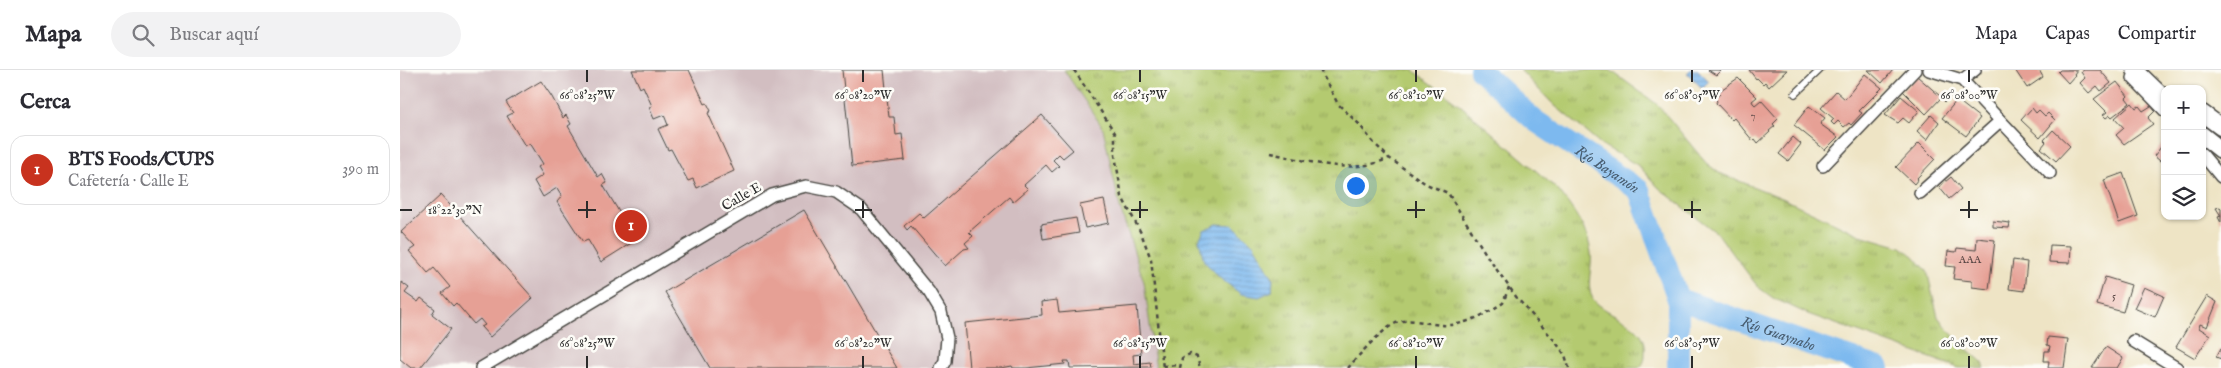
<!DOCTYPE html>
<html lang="es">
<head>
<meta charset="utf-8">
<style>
	body { margin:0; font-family:"IM FELL English",serif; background:#f2f2f3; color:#2b2b33 }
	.controls { position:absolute; right:15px; top:15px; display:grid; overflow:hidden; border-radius:10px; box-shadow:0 1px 4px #0004 }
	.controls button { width:45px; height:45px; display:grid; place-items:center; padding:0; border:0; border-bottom:1px solid #e1e1e2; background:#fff; color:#2b2b33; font:25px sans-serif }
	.you { position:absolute; left:955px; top:115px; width:18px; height:18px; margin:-12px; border:4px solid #fff; border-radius:50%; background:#1a73e8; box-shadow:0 0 0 8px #1a73e833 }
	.badge { display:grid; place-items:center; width:32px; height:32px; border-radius:50%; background:#c8321e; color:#fff; font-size:16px; font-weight:700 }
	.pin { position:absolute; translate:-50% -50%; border:2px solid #fff; box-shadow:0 1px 5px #0006 }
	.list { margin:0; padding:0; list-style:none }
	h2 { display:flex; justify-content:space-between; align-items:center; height:65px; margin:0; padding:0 20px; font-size:21px }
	h2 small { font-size:16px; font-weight:400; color:#7c7c81 }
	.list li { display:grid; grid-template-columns:32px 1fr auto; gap:15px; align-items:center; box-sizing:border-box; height:70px; margin:0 10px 10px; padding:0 10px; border:1px solid #e1e1e2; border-radius:15px }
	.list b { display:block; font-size:19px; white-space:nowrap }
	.list p { margin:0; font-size:16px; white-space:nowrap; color:#7c7c81 }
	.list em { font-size:16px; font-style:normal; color:#7c7c81 }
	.icon { flex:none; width:28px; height:28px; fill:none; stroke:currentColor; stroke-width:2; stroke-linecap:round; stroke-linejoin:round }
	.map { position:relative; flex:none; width:1821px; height:298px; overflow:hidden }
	header { display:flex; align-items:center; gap:30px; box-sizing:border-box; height:70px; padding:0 25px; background:#fff; border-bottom:1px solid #e1e1e2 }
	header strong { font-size:24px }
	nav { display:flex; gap:28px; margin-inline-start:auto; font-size:18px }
	.search { width:350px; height:45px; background:#f2f2f3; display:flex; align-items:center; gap:12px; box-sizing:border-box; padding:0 18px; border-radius:28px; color:#7c7c81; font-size:19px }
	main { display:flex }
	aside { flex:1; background:#fff }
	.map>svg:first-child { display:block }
	.industrial { fill:#d2bec1 }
	.grass { fill:url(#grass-tufts); stroke:#707a4d }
	.water { fill:url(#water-rules); stroke:#54728d }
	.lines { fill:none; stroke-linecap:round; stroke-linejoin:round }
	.river { stroke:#7db9ef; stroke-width:22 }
	.building { fill:#e6a095 }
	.lane-casing { stroke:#484742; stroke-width:8 }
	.street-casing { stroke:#484742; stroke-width:14 }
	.secondary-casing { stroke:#484742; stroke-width:19 }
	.path { stroke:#484742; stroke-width:2.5; stroke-dasharray:4 4; stroke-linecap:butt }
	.lane { stroke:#fff; stroke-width:5.5 }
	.street { stroke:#fff; stroke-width:11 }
	.secondary { stroke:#fff; stroke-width:16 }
	.ticks { fill:none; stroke:#2b2b2b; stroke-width:2 }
	.labels { text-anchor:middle; stroke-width:5; stroke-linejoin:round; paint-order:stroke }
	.number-label { font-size:11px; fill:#5a4846 }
	.street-label { font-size:14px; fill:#2b2b2b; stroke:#fdfcf7 }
	.water-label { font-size:15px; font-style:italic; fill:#485d70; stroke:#fdfcf7 }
	.ticks-label { font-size:12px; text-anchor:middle; fill:#2b2b2b; stroke:#fdfcf7; stroke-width:5; stroke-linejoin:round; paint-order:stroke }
</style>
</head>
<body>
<header>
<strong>Mapa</strong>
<div class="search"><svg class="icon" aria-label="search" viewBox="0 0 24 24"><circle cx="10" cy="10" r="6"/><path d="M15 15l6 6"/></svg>Buscar aquí</div>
<nav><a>Mapa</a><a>Capas</a><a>Compartir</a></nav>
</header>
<main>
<aside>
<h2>Cerca<small></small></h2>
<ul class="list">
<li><span class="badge">1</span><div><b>BTS Foods/CUPS</b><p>Cafetería · Calle E</p></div><em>390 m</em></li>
</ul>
</aside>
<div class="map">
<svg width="1821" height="298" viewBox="0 0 1821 298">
	<defs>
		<pattern id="grass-tufts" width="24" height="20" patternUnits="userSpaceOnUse" patternTransform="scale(1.25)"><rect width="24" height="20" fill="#b4ca6f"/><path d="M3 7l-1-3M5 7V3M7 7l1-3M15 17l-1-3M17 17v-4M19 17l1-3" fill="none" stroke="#93a45b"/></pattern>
		<pattern id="water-rules" width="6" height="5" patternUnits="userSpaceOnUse" patternTransform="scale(1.25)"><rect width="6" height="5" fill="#7db9ef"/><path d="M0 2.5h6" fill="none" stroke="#6797c2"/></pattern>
	</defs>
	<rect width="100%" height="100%" fill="#fdfcf7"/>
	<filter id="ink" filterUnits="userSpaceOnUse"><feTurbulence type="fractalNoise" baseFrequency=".02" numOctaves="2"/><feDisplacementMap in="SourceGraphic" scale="10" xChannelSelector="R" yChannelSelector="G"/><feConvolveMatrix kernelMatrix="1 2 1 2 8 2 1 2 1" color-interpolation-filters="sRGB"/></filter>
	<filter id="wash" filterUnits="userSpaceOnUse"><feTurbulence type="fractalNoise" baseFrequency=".0096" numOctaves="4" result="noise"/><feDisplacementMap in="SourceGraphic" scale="20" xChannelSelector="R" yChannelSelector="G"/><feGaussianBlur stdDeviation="1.12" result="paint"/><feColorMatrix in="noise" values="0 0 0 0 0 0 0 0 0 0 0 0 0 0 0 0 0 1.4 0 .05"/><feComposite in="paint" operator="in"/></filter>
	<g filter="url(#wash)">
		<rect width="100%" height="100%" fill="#eee4c5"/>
		<path class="industrial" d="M0,0h664l39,58 17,80 24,74 12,86h-756z"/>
		<path class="grass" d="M664,0h349l47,35 97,84c15,19 31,40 34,64 2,14 -6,33 2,46 12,17 56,24 52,52 0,7 0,12 -6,17h-483l-12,-86 -24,-74 -17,-80z
			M1120,0h90l48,35 48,58 13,10 63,25 78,37 41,12 13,9 13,15 11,46 19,23 26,23 2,5h-26l-151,-54 -35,-16 -15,-11 -40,-53 -59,-46 -20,-22 -37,-21 -48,-40z"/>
		<path class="water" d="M1290,0h8l11,11 -7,7 -15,-15z
			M817,154l16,1 21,20 19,33 -1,13 -13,6 -18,-3 -21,-16 -16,-17 -5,-21 5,-10z"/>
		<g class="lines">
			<g class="river">
				<path id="s1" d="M1080,0l54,50 105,70 39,109v69"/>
				<path id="s2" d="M1278,229l201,69"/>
			</g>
		</g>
		<g id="blocks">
			<path class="building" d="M232,0h57l16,34 2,-1 4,8 -3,2 26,58 -37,17 -4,-9 -5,2 -17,-32 -3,1 -10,-21 10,-4 -4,-10 -10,4 -5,-12 3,-1 -9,-20 -3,2z
				M442,0h42l5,47h5l2,18 6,-1 3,26 -53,6z
				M1308,0h13l-5,5z
				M1349,0h38l-18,17 -4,-5 -2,2 -6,-6 -1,1z
				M1468,0h25l-11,13z
				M1615,0h24l4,7 -16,11z
				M1660,0h17l-3,4 1,1 -7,8 -10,-11z
				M1684,0h16l11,13 -10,8 -4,-5 -8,7 -9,-10 5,-5 -4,-6z
				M1465,4l17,14 -23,23 3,2 -11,12 -2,-2 -5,4 -6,-6 -4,4 -3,-3 3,-3 -13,-11 15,-17 9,8z
				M1517,6l23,20 4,-4 6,5 -5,5 -4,-4 -15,16 -23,-23z
				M1338,8l19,19 -5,4 1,2 2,2 6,-5 17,19 -5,5 2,2 -6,5 1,1 -12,11 -3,-4 -2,2 -19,-23 -2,2 -16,-17 1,-2 -2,-3 5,-4 -2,-2z
				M141,11l11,16 11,21 3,-3 5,9 -3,2 30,51 4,-3 5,9 -4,2 33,55 -35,22 -13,-22 -5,2 -26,-40 5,-6 -5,-8 -14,9 -9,-16 9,-6 -5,-8 5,-3 -13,-21 -5,3 -18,-30 6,-3 -7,-11z
				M1717,12l11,14 -2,2 4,5 -18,14 -2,-2 -4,3 -3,-3 4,-3 -13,-13z
				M1501,26l18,15 -10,12 -6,-5 -5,5 -13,-8z
				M1557,30l23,18 -14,18 -24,-18z
				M1732,33l4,5 3,-2 4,5 8,-5 4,5 -7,7 5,6 -29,20 -8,-9 8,-7 -9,-10z
				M1409,36l16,12 -5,6 18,13 -13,13 -31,-25z
				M1632,38l4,5 3,-3 6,6 3,-3 7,7 -15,18 -19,-18z
				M642,45l31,35 -10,8 -4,-4 -6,6 6,6 -7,6 -6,-7 -22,20 4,4 -15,13 -4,-5 -40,35 4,4 -8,7 4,5 -5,1 -19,17 -34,-40 -4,4 -3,-4 15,-13 5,5z
				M1531,45l8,7 -12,18 -10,-9z
				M1653,60l17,16 -14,15 -15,-13 5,-6 -2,-2z
				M1393,67l8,7 -13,17 -9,-7z
				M1765,72v23l-11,-9z
				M1519,73l16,16 -18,19 1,1 -4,5 -18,-17z
				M1723,103l15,43 -19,7 -15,-43z
				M1551,107l10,12 -12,10 -10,-12z
				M41,125l92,103 -43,39 -9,-10 4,-2 -5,-6 -6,5 -18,-21 -3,3 -11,-13 8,-6 -16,-19 -6,5 -19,-22 6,-4 -14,-15z
				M704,130l5,23 -24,5 -5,-23z
				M1820,137l1,1v15l-3,-6 3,-1 -5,-8z
				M404,140l93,158h-187l-45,-76z
				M676,148l3,15 -36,6 -2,-15z
				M1593,151l17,2 -1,5 -16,-1z
				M1577,168l18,2 -6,49 -17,-2v-6l-19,-2 2,-12 -9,-1 2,-15 8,1 1,-4 19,2z
				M1650,175l21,1 -1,17 -21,-1z
				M1613,190l14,2 -3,29 -15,-2z
				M1705,207l26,8 -8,27 -26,-7z
				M1,212l8,6 -4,5 13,9 3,-4 14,11 -3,5 19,15 -31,39h-9l-11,-9z
				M1744,217l20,9 -9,21 -21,-9z
				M1807,226l10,6 -10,25 -7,-3 -1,4 11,7 -15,23 -19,-11z
				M657,230l2,13 78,-7 4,48 -8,1 1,9 16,-2 1,5 -81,1 -1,-7h-5l1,3 -39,4h-13l-1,-2 -11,2h-32l-4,-45 77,-8 -1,-13z
				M1648,267l20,2 -4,29h-16l1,-7h-5l1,-10h4l1,-5 -3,-1z
				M1706,277l17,11 -6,10h-25z
				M1821,278v11l-5,-2z"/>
		</g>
	</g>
	<g filter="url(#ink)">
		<use href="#blocks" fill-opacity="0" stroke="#484742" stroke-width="1"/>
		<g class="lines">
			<defs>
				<path id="lane" d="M1395,24l25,-24"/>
				<path id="street" d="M1529,0l33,10 13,-10
					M1733,8l32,33
					M1562,10l88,93
					M1802,84l19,23
					M1423,96l92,-96
					M1520,123l80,-72
					M1733,271l44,27
					M81,298l291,-173 34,-9 30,6 25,17 68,83 12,20 6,26 -2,23 -4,7"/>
				<path id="secondary" d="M1735,0l30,29
					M1802,43l19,14
					M1802,65l19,15"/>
			</defs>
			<use href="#lane" class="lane-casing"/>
			<use href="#street" class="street-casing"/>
			<use href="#secondary" class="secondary-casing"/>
			<path class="path" d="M674,0l41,63v22l7,42 19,36 10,26 12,109
				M920,0l18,34 21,20 13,17 17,17 37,26 22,9 41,66 28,39 38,43 10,14 4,13
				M870,83c38,8 82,23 119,5
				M763,296l16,-1
				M780,298l2,-10 8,-4 7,3 3,11
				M948,298c12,-14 32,-37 48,-45 15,-6 30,1 46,2 20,2 44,-11 61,-22l6,-16"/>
			<use href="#lane" class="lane"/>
			<use href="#street" class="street"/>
			<use href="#secondary" class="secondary"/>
		</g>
	</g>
	<path class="ticks" d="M187,0v12M463,0v12M740,0v12M1016,0v12M1292,0v12M1569,0v12M187,131v17M463,131v17M740,131v17M1016,131v17M1292,131v17M1569,131v17M0,140h12M178,140h18M455,140h17M731,140h17M1007,140h18M1284,140h17M1560,140h18M187,286v12M463,286v12M740,286v12M1016,286v12M1292,286v12M1569,286v12"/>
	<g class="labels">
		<g class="number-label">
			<text x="1353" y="49">7</text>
			<text x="1570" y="193">AAA</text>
			<text x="1714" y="229">5</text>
		</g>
		<g class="street-label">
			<text transform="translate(341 126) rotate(-30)" y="5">Calle E</text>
		</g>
		<g class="water-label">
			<text dy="5" stroke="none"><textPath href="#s1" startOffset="162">Río Bayamón</textPath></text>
			<text dy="5" stroke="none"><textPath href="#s2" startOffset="106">Río Guaynabo</textPath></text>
		</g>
	</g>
	<g class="ticks-label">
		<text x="187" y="29">66°08'25"W</text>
		<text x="463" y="29">66°08'20"W</text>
		<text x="740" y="29">66°08'15"W</text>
		<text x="1016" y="29">66°08'10"W</text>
		<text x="1292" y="29">66°08'05"W</text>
		<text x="1569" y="29">66°08'00"W</text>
		<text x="55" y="144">18°22'30"N</text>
		<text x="187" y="277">66°08'25"W</text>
		<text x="463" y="277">66°08'20"W</text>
		<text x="740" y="277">66°08'15"W</text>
		<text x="1016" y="277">66°08'10"W</text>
		<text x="1292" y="277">66°08'05"W</text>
		<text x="1569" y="277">66°08'00"W</text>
	</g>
</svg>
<div class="controls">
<button>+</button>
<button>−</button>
<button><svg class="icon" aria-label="layers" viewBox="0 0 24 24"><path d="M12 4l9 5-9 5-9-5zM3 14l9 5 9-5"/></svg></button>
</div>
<div class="you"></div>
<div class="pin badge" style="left:231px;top:156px">1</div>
</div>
</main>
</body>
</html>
